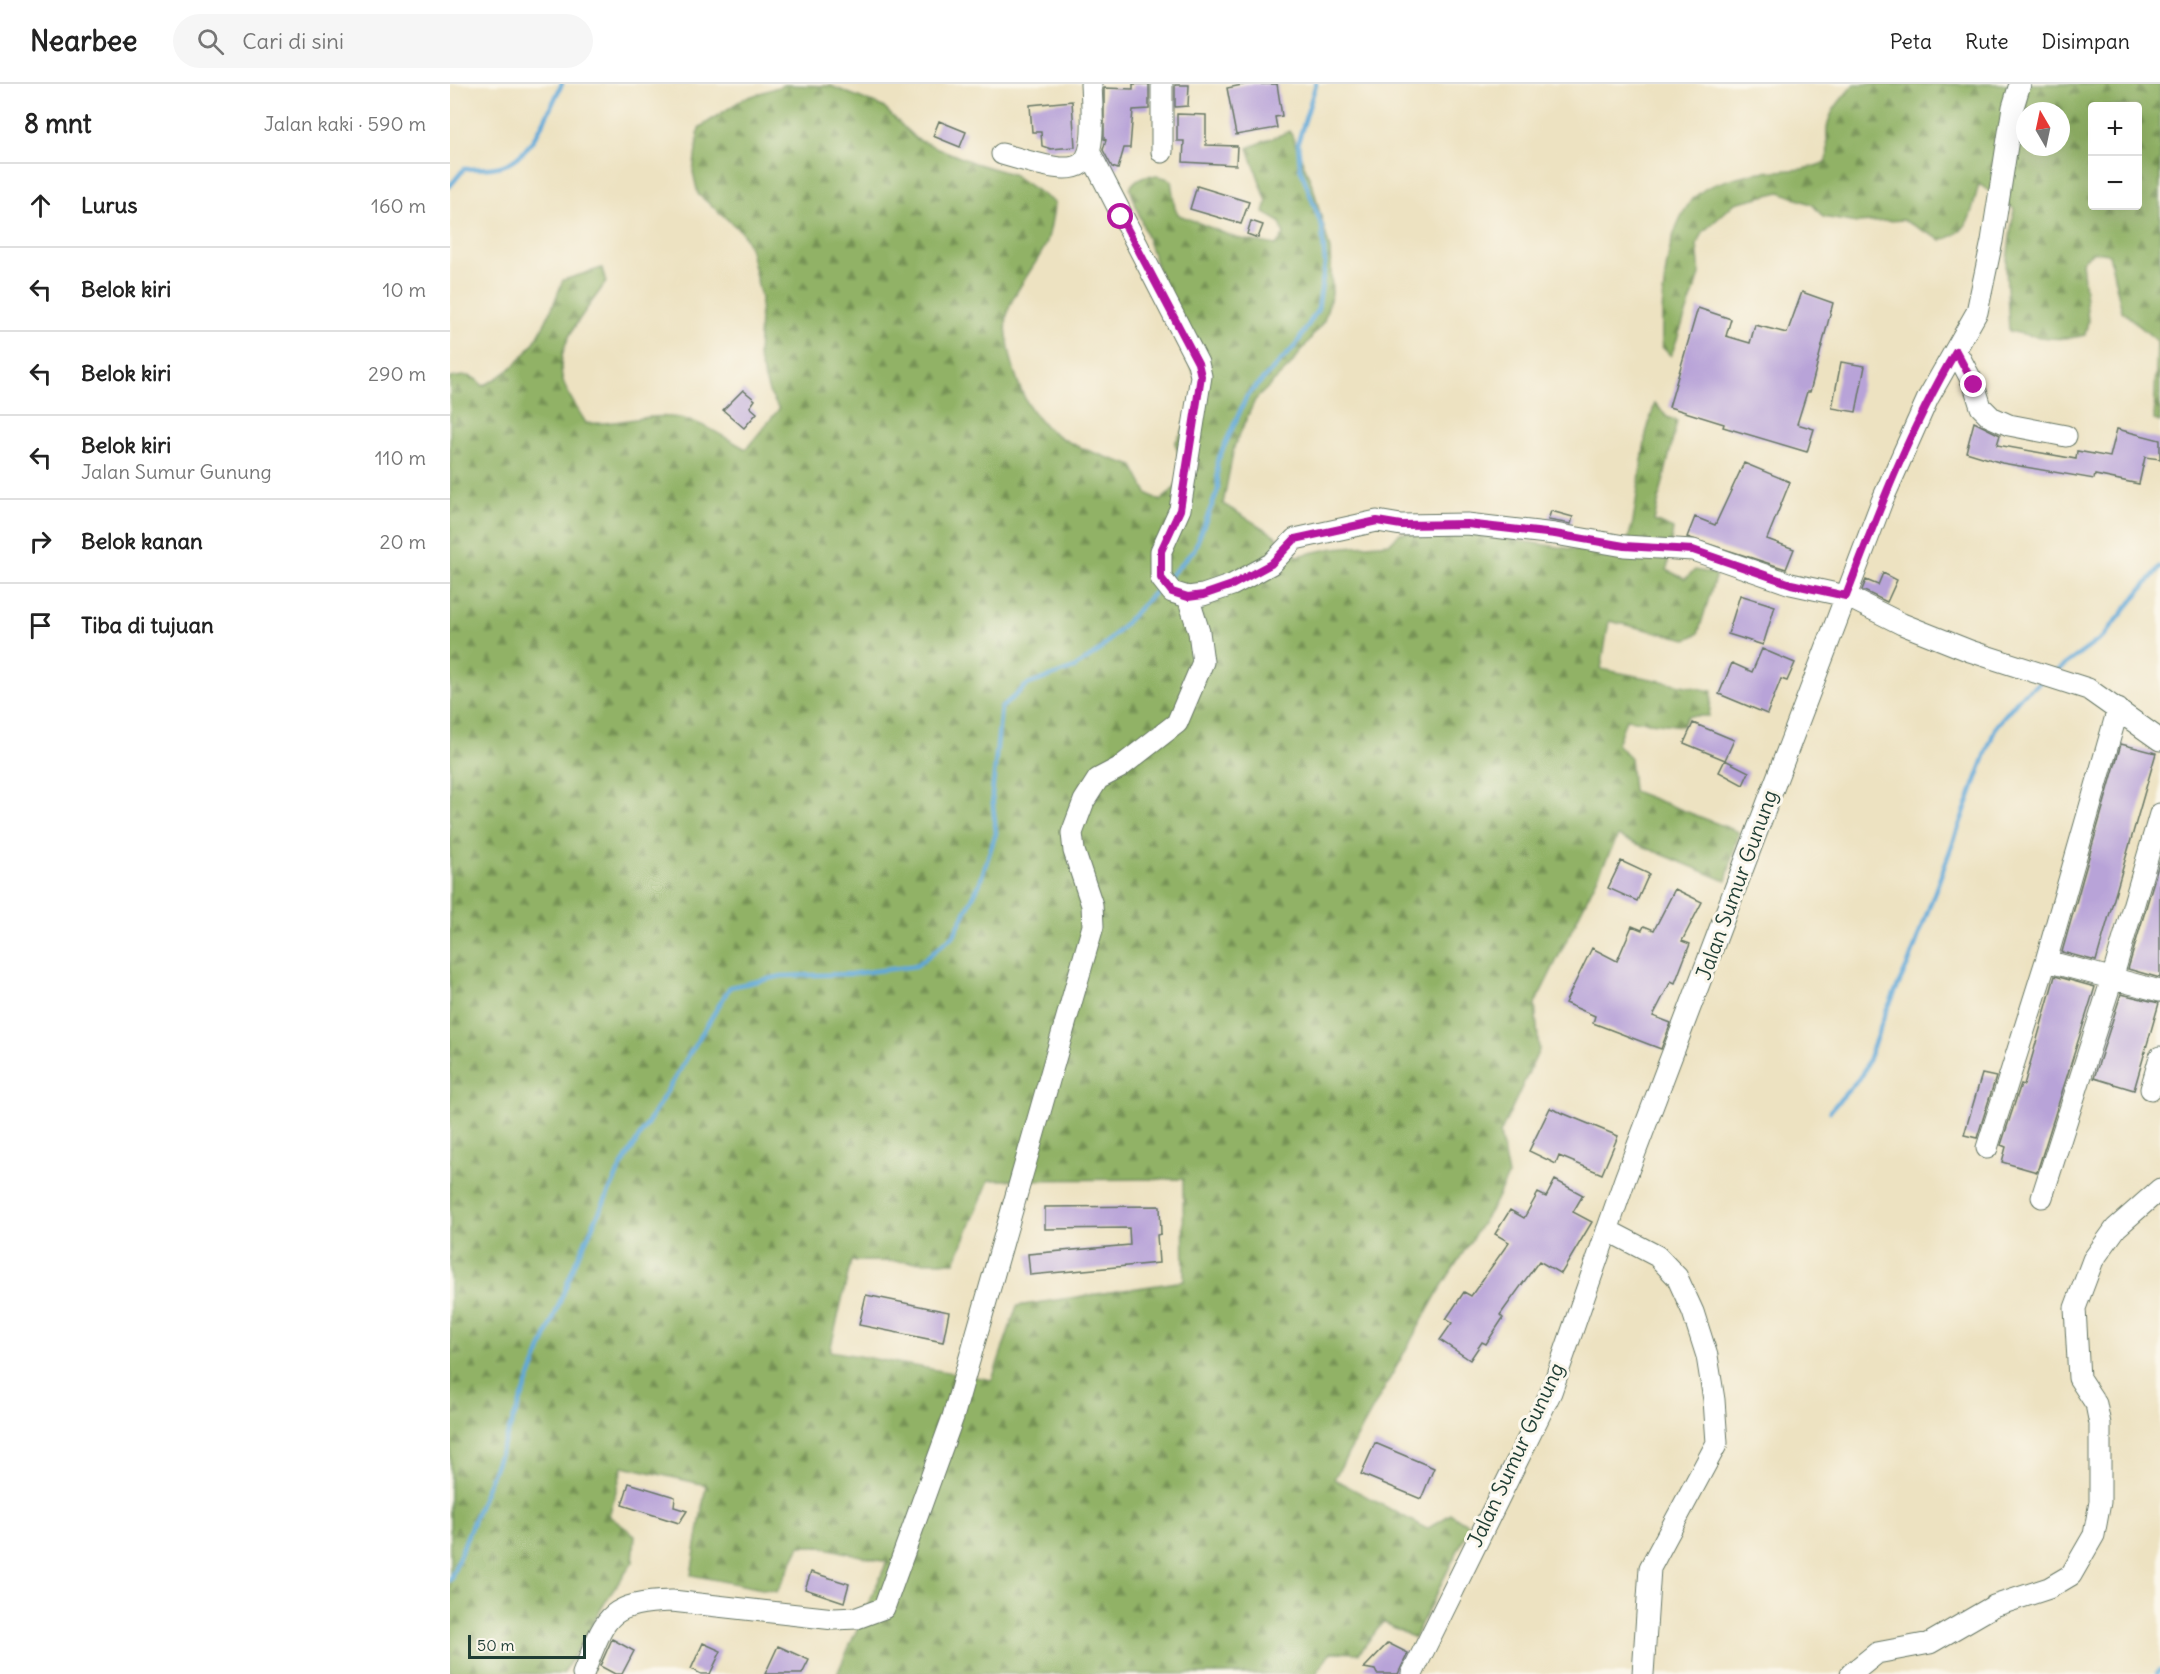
<!DOCTYPE html>
<html lang="id">
<head>
<meta charset="utf-8">
<style>
	body { margin:0; font-family:Delius,sans-serif; background:#f6f6f6; color:#222 }
	.controls { position:absolute; right:18px; top:18px; display:grid; overflow:hidden; border-radius:6px; box-shadow:0 6px 24px #0002 }
	.controls button { width:54px; height:54px; display:grid; place-items:center; padding:0; border:0; border-bottom:2px solid #e0e0e0; background:#fff; color:#222; font:30px sans-serif }
	.compass { position:absolute; left:1566px; top:18px; width:54px; height:54px; border-radius:50%; background:#fff; box-shadow:0 6px 24px #0002; rotate:351deg }
	.scale { position:absolute; left:18px; bottom:15px; width:118px; box-sizing:border-box; padding-left:6px; border:3px solid #1f3d34; border-top:0; font-size:16px; line-height:21px; white-space:nowrap; color:#1f3d34; -webkit-text-stroke:4px #fbf7ec; paint-order:stroke }
	.stop { position:absolute; width:18px; height:18px; margin:-14px; border:4px solid #b5179e; border-radius:50%; background:#fff }
	.stop.end { background:#b5179e; border-color:#fff; box-shadow:0 2px 6px #0008 }
	.list { margin:0; padding:0; list-style:none }
	h2 { display:flex; justify-content:space-between; align-items:center; height:78px; margin:0; padding:0 24px; font-size:26px }
	h2 small { font-size:20px; font-weight:400; color:#767676 }
	.list li { display:grid; grid-template-columns:39px 1fr auto; gap:18px; align-items:center; box-sizing:border-box; height:84px; padding:0 24px; border-top:2px solid #e0e0e0 }
	.list b { display:block; font-size:22px; white-space:nowrap }
	.list p { margin:0; font-size:20px; white-space:nowrap; color:#767676 }
	.list em { font-size:20px; font-style:normal; color:#767676 }
	.icon { flex:none; width:33px; height:33px; fill:none; stroke:currentColor; stroke-width:2; stroke-linecap:round; stroke-linejoin:round }
	.map { position:relative; flex:none; width:1710px; height:1590px; overflow:hidden }
	header { display:flex; align-items:center; gap:36px; box-sizing:border-box; height:84px; padding:0 30px; background:#fff; border-bottom:2px solid #e0e0e0 }
	header strong { font-size:28px }
	nav { display:flex; gap:33px; margin-inline-start:auto; font-size:21px }
	.search { width:420px; height:54px; background:#f6f6f6; display:flex; align-items:center; gap:15px; box-sizing:border-box; padding:0 21px; border-radius:33px; color:#767676; font-size:22px }
	main { display:flex }
	aside { flex:1; background:#fff }
	.map>svg:first-child { display:block }
	.forest { fill:url(#forest-firs); stroke:#58784d; stroke-width:1.5; fill-rule:evenodd }
	.lines { fill:none; stroke-linecap:round; stroke-linejoin:round }
	.stream { stroke:#61a9d8; stroke-width:4.5 }
	.building { fill:#b8a3d8 }
	.minor-casing { stroke:#677765; stroke-width:23 }
	.minor { stroke:#fff; stroke-width:21 }
	.route { stroke:#b5179e; stroke-width:8 }
	.labels { text-anchor:middle; stroke-width:6; stroke-linejoin:round; paint-order:stroke }
	.street-label { font-size:21px; fill:#1f3d34; stroke:#fbf7ec }
</style>
</head>
<body>
<header>
<strong>Nearbee</strong>
<div class="search"><svg class="icon" aria-label="search" viewBox="0 0 24 24"><circle cx="10" cy="10" r="6"/><path d="M15 15l6 6"/></svg>Cari di sini</div>
<nav><a>Peta</a><a>Rute</a><a>Disimpan</a></nav>
</header>
<main>
<aside>
<h2>8 mnt<small>Jalan kaki · 590 m</small></h2>
<ul class="list">
<li><svg class="icon" aria-label="ahead" viewBox="0 0 24 24"><path d="M12 20V5M6 11l6-6 6 6"/></svg><div><b>Lurus</b></div><em>160 m</em></li>
<li><svg class="icon" aria-label="left" viewBox="0 0 24 24"><path d="M17 20v-9H6M10 6l-5 5 5 5"/></svg><div><b>Belok kiri</b></div><em>10 m</em></li>
<li><svg class="icon" aria-label="left" viewBox="0 0 24 24"><path d="M17 20v-9H6M10 6l-5 5 5 5"/></svg><div><b>Belok kiri</b></div><em>290 m</em></li>
<li><svg class="icon" aria-label="left" viewBox="0 0 24 24"><path d="M17 20v-9H6M10 6l-5 5 5 5"/></svg><div><b>Belok kiri</b><p>Jalan Sumur Gunung</p></div><em>110 m</em></li>
<li><svg class="icon" aria-label="right" viewBox="0 0 24 24"><path d="M7 20v-9h11M14 6l5 5-5 5"/></svg><div><b>Belok kanan</b></div><em>20 m</em></li>
<li><svg class="icon" aria-label="arrive" viewBox="0 0 24 24"><path d="M6 21V4h12l-3 4 3 4H6"/></svg><div><b>Tiba di tujuan</b></div></li>
</ul>
</aside>
<div class="map">
<svg width="1710" height="1590" viewBox="0 0 1710 1590">
	<defs>
		<pattern id="forest-firs" width="22" height="20" patternUnits="userSpaceOnUse" patternTransform="scale(1.5)"><rect width="22" height="20" fill="#91b266"/><path d="M5 1l3.5 6h-7zM16 11l3.5 6h-7z" fill="#769255"/></pattern>
	</defs>
	<rect width="100%" height="100%" fill="#fbf7ec"/>
	<filter id="ink" filterUnits="userSpaceOnUse"><feTurbulence type="fractalNoise" baseFrequency=".0167" numOctaves="2"/><feDisplacementMap in="SourceGraphic" scale="12" xChannelSelector="R" yChannelSelector="G"/><feConvolveMatrix kernelMatrix="1 2 1 2 8 2 1 2 1" color-interpolation-filters="sRGB"/></filter>
	<filter id="wash" filterUnits="userSpaceOnUse"><feTurbulence type="fractalNoise" baseFrequency=".008" numOctaves="4" result="noise"/><feDisplacementMap in="SourceGraphic" scale="24" xChannelSelector="R" yChannelSelector="G"/><feGaussianBlur stdDeviation="1.35" result="paint"/><feColorMatrix in="noise" values="0 0 0 0 0 0 0 0 0 0 0 0 0 0 0 0 0 1.4 0 .05"/><feComposite in="paint" operator="in"/></filter>
	<g filter="url(#wash)">
		<rect width="100%" height="100%" fill="#ede2c1"/>
		<path class="forest" d="M1404,0h306v338l-6,-2 3,-79 -35,-30 -13,-57 -16,-2 -11,9 6,60 -3,14c-26,7 -50,2 -76,-4l-3,-64 8,-58 -35,-25c-8,27 -6,48 -38,56l-38,-20 -46,3 -34,-6 -10,-12 -33,-13 -45,11 -32,29 -6,13 3,30 -29,81 -9,-9c-1,-43 1,-129 40,-156 9,-7 41,-16 52,-18 25,-4 49,0 72,-11 4,-10 0,-22 1,-33 2,-19 16,-31 27,-45zM1642,22h46v100h-46zM1575,27h36v36h-36z
			M334,1l47,1 52,21 33,32 58,24 38,11 43,29c-3,13 -4,28 -9,41 -10,22 -28,40 -37,64 -6,16 -1,33 2,50 18,77 53,85 122,108l14,27 13,8c24,-17 25,-33 15,-58l22,-35 4,-14 -71,-206c9,-16 26,-14 41,-8l4,29 4,6 57,23 40,7 8,-10 -4,-13 -16,-9 3,-11 -19,-54 42,-17 23,56 17,63 2,43 -8,28 -34,45 -35,34 -21,47 -11,57 50,30 24,22 37,-8 56,-5 10,-10h69l154,24 10,-35 13,-88 9,-31 12,14 10,4 -23,100 19,8 -6,41 18,9 10,-9 21,4 -18,60 -11,5 -78,-18 -8,48 111,22 -3,25h-21l-6,10 -56,-7 -9,25 13,14 3,33 106,41 -13,49 -108,-45 -83,168 4,46 -39,84 8,42 -15,30 -55,86 -104,187 93,50 24,-15 19,12 -56,112 -31,-16 -24,31 -28,-1 -15,22h-479l50,-112 -70,-16h-17l-23,46 -86,-17 15,-90 -83,-19 -14,50 26,19 -2,27 -26,37 -44,75h-113v-1296c17,-2 20,-6 33,8 48,-23 62,-59 80,-106l39,-12 4,14c-20,30 -57,66 -41,104 5,13 14,25 21,37 31,3 62,-11 93,-5 24,4 46,20 67,31l33,-40 -10,-17 -11,-35 3,-59 -12,-52 -7,-14 -44,-38 -5,-22 6,-44 44,-29zM733,1095l1,102 -167,25 -25,74 -162,-29 21,-90 104,1 34,-82z"/>
		<g class="lines">
			<path class="stream" d="M0,102l14,-17c15,-1 33,1 47,-7 25,-15 38,-53 51,-78
				M718,494l26,-28 24,-60 -1,-28 30,-66 49,-51 22,-36 7,-45 -3,-37 -22,-60 -2,-25 18,-58
				M1605,588l48,-35 57,-70
				M1380,1027l33,-37 22,-60 24,-52 87,-236 25,-30 20,-14
				M0,1496l126,-319 45,-94 109,-180 52,-11 68,-2 66,-8 38,-31 25,-50 17,-52 -4,-38 9,-87 26,-23 47,-17 25,-17 61,-65
				M1707,1590l3,-4"/>
		</g>
		<g id="blocks">
			<path class="building" d="M683,0h16v25l-16,1 -3,38h-6l-6,21 -6,-2 -9,-17 3,-10 -2,-1v-51l29,1z
				M797,0h30l5,32 -7,1 2,11 -41,7 -9,-47z
				M725,1h14l-1,21 -13,1z
				M622,17l3,46 -24,2 -9,-3 -1,-14h-9l-2,-27z
				M727,30l29,1v30l31,1 -1,19 -53,-3 1,-21h-7z
				M489,37l27,11 -6,15 -27,-11z
				M747,102l52,16 -8,22 -51,-15z
				M801,137l12,4 -5,13 -11,-4z
				M1352,208l31,11 -23,89h-3l-10,32 17,5 -7,23 -84,-25 1,-3 -55,-17 29,-99 33,11 -5,17 24,7 5,-18 32,8z
				M1391,278l24,4 -9,46 -24,-4z
				M293,306l12,10 -5,7 7,6 -13,15 -21,-18z
				M1524,338l26,13 -3,10 79,14 1,-8 33,6 7,-28 43,11v19l-15,-2 -6,27 -44,-9 -1,4 -92,-16 -36,-11z
				M1294,379l46,19 -23,57 27,10 -8,20 -99,-32 8,-20 20,8z
				M1101,427l22,6 -2,7 -23,-4z
				M1433,489l14,7 -10,22 -25,-12 4,-10 12,5z
				M1290,511l35,11 -12,39 -35,-11z
				M1312,565l33,14 -8,18 -6,-2 -14,35 -48,-20 13,-31 20,9z
				M1243,639l41,17 -9,20 -41,-17z
				M1671,660l35,9 -60,208 -34,-9z
				M1275,676l24,12 -6,13 -24,-13z
				M1710,776v118l-32,-9z
				M1171,777l28,13 -12,27 -29,-13z
				M1225,805l27,13 -20,39 8,3 -15,39 -4,-2 -18,35 18,7 -10,26 -68,-26 2,-7 -30,-13 27,-55 25,13 15,-35 10,4 2,-4 10,4z
				M1605,892l40,11 -58,185 -35,-10 4,-15 -5,-2 20,-61 3,1z
				M1671,910l38,9 -25,87 -40,-12z
				M1532,990l14,3 -19,61 -13,-3z
				M1100,1024l68,28 -16,38 -43,-18 -3,8 -27,-13z
				M1105,1096l28,15 -10,17 19,10 -31,52 -22,-13 -39,54 3,3 -17,26 -4,-2 -12,18 -30,-20 12,-17 -6,-4 18,-27 7,4 38,-54 -14,-8 15,-24 14,8 14,-25 8,4z
				M710,1122l1,28 -4,1 2,28 -129,12 -2,-21 102,-9 -1,-17 -84,1v-22z
				M416,1211l83,17 -6,30 -84,-17z
				M925,1359l59,25 -13,31 -60,-25z
				M179,1399l46,14 -1,10 13,4 -8,12 -57,-18z
				M361,1488l38,12 -5,18 -39,-13z
				M162,1555l22,12 -12,23h-7l-15,-8z
				M253,1559l18,8 -11,23h-9l-10,-5z
				M938,1559l20,10 -10,21h-21l-2,-4 -11,-2z
				M328,1562l31,14 -7,14h-37z"/>
		</g>
	</g>
	<g filter="url(#ink)">
		<use href="#blocks" fill-opacity="0" stroke="#677765" stroke-width="1.5"/>
		<g class="lines">
			<defs>
				<path id="minor" d="M712,68v-68
					M640,69l108,210 3,13 -21,133 -19,42v27l11,14 16,5 15,-2 29,-10 39,-21 24,-25 82,-18 24,4 66,-1 88,10 69,12 69,4 98,34 55,12 56,28 68,27 118,38 72,51
					M552,70c88,26 94,23 89,-70
					M1506,267l18,34 7,22 10,10 18,8 57,11
					M1596,877l114,30
					M1701,1005l9,-32
					M1537,1064l59,-187 72,-252
					M1592,1113l70,-218 48,-165
					M1157,1146l50,26 20,21 16,35 14,44 7,44 3,43 -67,125 -7,106
					M133,1590c23,-57 23,-71 89,-73l162,18 23,-1 27,-10 69,-191 140,-491 -1,-21 -18,-54 -2,-18 12,-32 14,-22 21,-11 58,-45 26,-61 -4,-30 -11,-35
					M962,1590l139,-282 74,-213 257,-678 46,-103 49,-86 15,-71 21,-134 7,-23
					M1401,1590l26,-21 53,-10 64,-37 55,-18 22,-13 23,-40 6,-33v-78l-4,-20 -17,-26 -4,-70 18,-48 23,-32 44,-39"/>
			</defs>
			<use href="#minor" class="minor-casing"/>
			<use href="#minor" class="minor"/>
		</g>
	</g>
	<g class="lines" filter="url(#ink)">
		<path class="route" d="M671,133l77,146 3,13 -21,134 -19,41v27l11,14 16,5 15,-2 29,-10 39,-21 24,-25 82,-18 24,4 66,-1 88,10 69,12 69,4 98,34 55,12c32,-84 64,-168 110,-245l18,34"/>
	</g>
	<g class="labels">
		<g class="street-label">
			<text transform="translate(1287 801) rotate(-70)" y="7">Jalan Sumur Gunung</text>
			<text transform="translate(1066 1371) rotate(-65)" y="7">Jalan Sumur Gunung</text>
		</g>
	</g>
</svg>
<div class="controls">
<button>+</button>
<button>−</button>
</div>
<svg class="compass" viewBox="-18 -18 36 36"><path d="M0-13l5 13h-10z" fill="#e53935"/><path d="M0 13l5-13h-10z" fill="#767676"/></svg>
<div class="scale">50 m</div>
<div class="stop" style="left:671px;top:133px"></div>
<div class="stop end" style="left:1524px;top:301px"></div>
</div>
</main>
</body>
</html>
